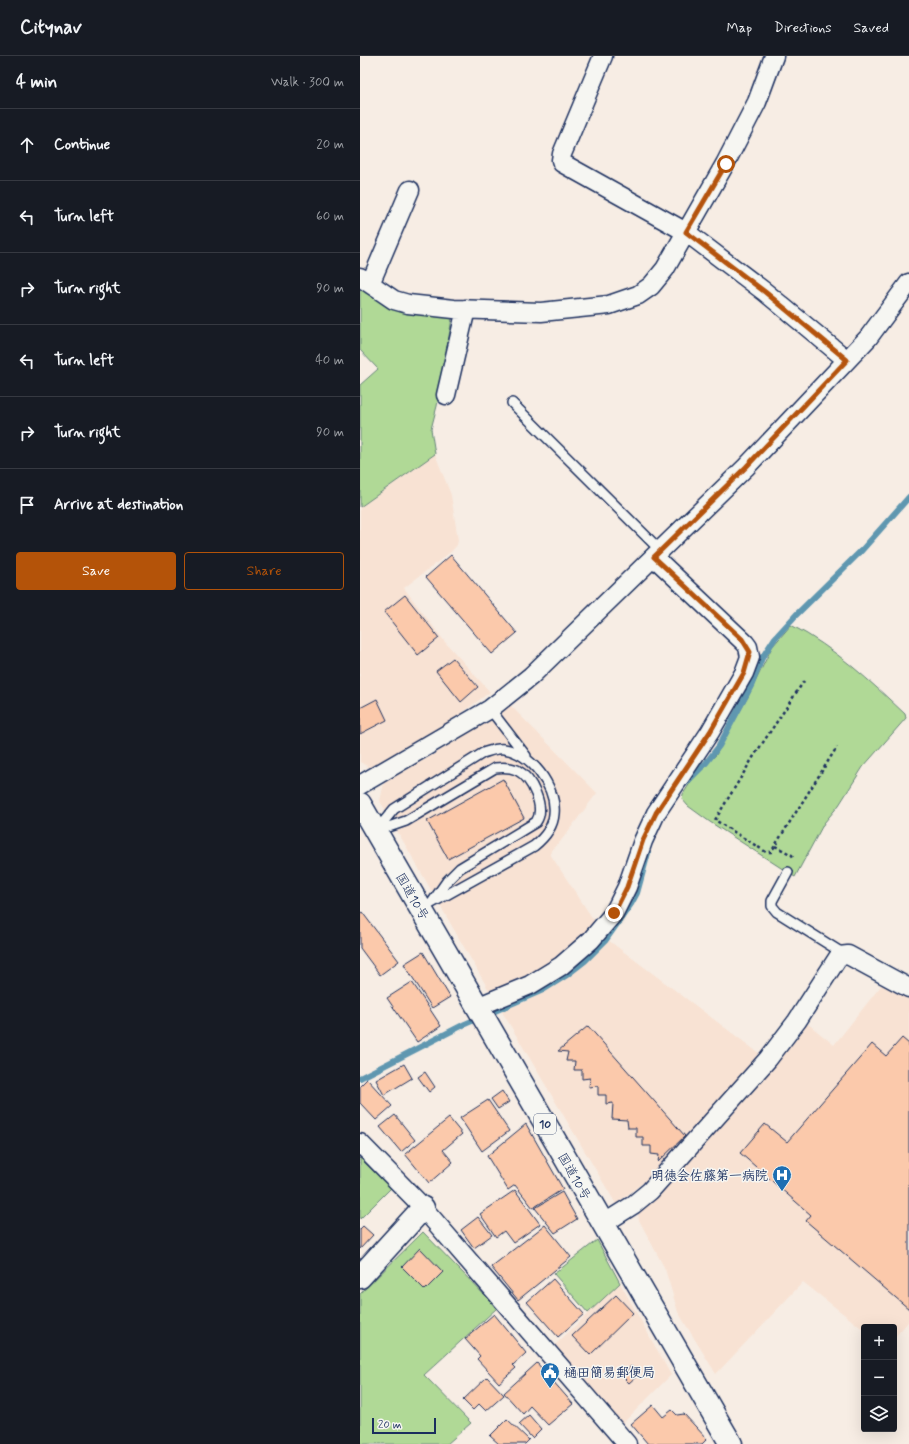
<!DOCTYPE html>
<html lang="en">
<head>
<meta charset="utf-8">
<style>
	body { margin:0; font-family:Mynerve,"Klee One",sans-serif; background:#242831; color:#f1f3f6 }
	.controls { position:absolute; right:12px; bottom:12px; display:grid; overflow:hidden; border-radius:4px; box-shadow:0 4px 16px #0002 }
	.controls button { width:36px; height:36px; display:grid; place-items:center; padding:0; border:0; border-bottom:1px solid #363941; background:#171b24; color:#f1f3f6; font:20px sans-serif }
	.scale { position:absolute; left:12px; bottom:10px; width:64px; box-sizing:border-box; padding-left:4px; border:2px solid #1b2f5e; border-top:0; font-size:11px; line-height:14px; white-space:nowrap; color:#1b2f5e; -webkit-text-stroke:3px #f6f6f2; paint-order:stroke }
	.stop { position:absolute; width:12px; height:12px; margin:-9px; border:3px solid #b45309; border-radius:50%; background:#fff }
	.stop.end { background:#b45309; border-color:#fff; box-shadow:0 1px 4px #0008 }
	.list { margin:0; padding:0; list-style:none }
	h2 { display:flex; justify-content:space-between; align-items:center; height:52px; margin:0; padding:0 16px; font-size:17px }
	h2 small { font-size:13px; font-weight:400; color:#9ea1a6 }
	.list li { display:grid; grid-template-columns:26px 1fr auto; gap:12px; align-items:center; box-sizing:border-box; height:72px; padding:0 16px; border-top:1px solid #363941 }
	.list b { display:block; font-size:15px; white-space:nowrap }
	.list em { font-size:13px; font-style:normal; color:#9ea1a6 }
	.actions { display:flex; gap:8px; padding:12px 16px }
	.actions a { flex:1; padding:9px 0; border:1px solid #b45309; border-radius:4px; text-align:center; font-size:14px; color:#b45309 }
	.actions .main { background:#b45309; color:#fff }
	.icon { flex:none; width:22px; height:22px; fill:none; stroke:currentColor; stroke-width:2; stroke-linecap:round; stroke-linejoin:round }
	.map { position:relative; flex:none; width:549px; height:1388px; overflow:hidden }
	header { display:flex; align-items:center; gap:24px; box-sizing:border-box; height:56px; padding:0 20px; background:#171b24; border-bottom:1px solid #363941 }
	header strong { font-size:19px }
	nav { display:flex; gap:22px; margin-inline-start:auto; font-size:14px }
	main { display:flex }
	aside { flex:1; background:#171b24 }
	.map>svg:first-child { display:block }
	.built { fill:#f8e2d3 }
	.green { fill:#b0d996; stroke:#66847a }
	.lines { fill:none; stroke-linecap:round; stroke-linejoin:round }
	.stream { stroke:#5f97b0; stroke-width:6 }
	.building { fill:#fbc9ab; stroke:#1b2f5e }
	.lane-casing { stroke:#1b2f5e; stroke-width:12 }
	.street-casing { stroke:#1b2f5e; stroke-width:21 }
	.secondary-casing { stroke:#1b2f5e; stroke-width:25 }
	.highway-casing { stroke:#1b2f5e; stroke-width:25 }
	.path { stroke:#1b2f5e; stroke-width:2.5; stroke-dasharray:3 3; stroke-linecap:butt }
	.lane { stroke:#f6f6f2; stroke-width:9 }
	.street { stroke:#f6f6f2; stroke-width:18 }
	.secondary { stroke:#f6f6f2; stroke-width:22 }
	.highway { stroke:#f6f6f2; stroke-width:22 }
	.route { stroke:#b45309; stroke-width:5 }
	.labels { text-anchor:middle; stroke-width:3; stroke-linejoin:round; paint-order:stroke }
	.shield { fill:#f6f6f2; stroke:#5d6b8a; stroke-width:1 }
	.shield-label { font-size:12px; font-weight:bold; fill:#1b2f5e }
	.street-label { font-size:13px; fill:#1b2f5e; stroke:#f6f6f2 }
	.poi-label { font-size:13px; font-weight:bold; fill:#1b2f5e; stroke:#f6f6f2; text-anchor:end }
</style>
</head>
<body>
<header>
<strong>Citynav</strong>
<nav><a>Map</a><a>Directions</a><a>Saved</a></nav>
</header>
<main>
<aside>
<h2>4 min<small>Walk · 300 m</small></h2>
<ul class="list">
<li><svg class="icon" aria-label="ahead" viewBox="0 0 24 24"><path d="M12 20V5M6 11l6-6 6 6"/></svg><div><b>Continue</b></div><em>20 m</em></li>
<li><svg class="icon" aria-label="left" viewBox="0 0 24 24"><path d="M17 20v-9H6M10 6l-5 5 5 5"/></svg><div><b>Turn left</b></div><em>60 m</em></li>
<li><svg class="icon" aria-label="right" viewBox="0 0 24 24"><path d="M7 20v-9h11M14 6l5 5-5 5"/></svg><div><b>Turn right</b></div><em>90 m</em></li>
<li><svg class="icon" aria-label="left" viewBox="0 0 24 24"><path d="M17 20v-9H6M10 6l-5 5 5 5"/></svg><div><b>Turn left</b></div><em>40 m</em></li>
<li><svg class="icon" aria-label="right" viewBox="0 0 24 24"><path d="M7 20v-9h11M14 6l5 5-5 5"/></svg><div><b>Turn right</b></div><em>90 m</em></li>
<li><svg class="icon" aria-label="arrive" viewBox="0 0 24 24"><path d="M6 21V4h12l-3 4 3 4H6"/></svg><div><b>Arrive at destination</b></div></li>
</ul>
<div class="actions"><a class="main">Save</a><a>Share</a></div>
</aside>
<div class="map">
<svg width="549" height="1388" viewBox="0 0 549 1388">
	<rect width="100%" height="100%" fill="#f7ede4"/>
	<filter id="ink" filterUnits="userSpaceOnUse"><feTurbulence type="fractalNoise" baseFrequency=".025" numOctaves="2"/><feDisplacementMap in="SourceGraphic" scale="8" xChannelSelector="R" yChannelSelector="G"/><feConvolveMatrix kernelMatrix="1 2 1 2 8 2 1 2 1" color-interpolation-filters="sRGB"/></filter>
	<g filter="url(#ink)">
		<path class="built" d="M75,398l16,41 7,45 -1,5 -5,6 -48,37 41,54 45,50 -39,29 -80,47 -11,-6v-255z
			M150,649l87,88 -37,49 -8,7 -2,5 47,71 -39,38 -67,31 -111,-193 4,-18 59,-34z
			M248,884l152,114 -98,110 -16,16 -30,24 -115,-194 21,-7 29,-15 29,-20z
			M524,926l25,14v325l-15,17v-11h-30v3l-61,-48 -87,92 -38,-62 -13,-43 -26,-49 -1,-6 3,-6 166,-185 27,22z
			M260,1227l51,92 -50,50 -68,-78z"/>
		<path class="green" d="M0,232c30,16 58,27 92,30l-15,88 -6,23 4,25 -75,53v-122l18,-16 -18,-19z
			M431,569c44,23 79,56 114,89l1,4 -43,49 -24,38 -15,18 -29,54 -85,-55 -22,-16 -6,-7 1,-5 11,-17 22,-22 32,-58 24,-50z
			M0,1102l31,30 -31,31z
			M63,1176l74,76 -73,67 47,48 -24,21h-87v-150z
			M237,1184l23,43 -32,30 -34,-39z"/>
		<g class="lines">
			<path class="stream" d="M325,728l21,-21 13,-17 33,-62 10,-26 13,-20 21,-23 66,-65 47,-53
				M0,1022l105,-54 78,-34 24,-15 18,-14 20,-20 26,-37 6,-11 11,-40"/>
		</g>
		<path class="building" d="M91,499l66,78 -25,21 -66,-77z
			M45,539l34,43 -21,17 -34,-43z
			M93,602l25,29 -17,15 -25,-31z
			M17,643l10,21 -27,14v-26z
			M143,723l21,39 -76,41 -21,-38z
			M2,856l37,49 -19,14 -20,-27v-35z
			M63,896l27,45 -18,11 -28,-44z
			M52,926l29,44 -24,16 -30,-44z
			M228,970l97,110 -27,26 1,-7 -8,-1v-8h-8v-9h-7v-9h-8l-1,-8 -15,-1 1,-16 -7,1v-9h-8v-9l-9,1 1,-9 -8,1v-9h-8l1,-9h-9l2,-9 -10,-1z
			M542,982l7,6v265l-103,-88 5,-6 -71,-62 25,-29 22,18 85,-98 14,12z
			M44,1008l8,14 -28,17 -8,-15z
			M65,1016l10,15 -6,5 -11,-15z
			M7,1023l25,27 -16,14 -16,-17v-17z
			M142,1035l7,11 -11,7 -7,-10z
			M128,1044l21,31 -27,20 -22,-33z
			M35,1059l20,25 -14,12 -21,-25z
			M89,1062l13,16 -19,16 10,12 -24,21 -24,-29z
			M166,1068l37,65 -30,19 -18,-23 -7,5 -21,-34z
			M155,1134l25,34 -27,19 -9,-12 -8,6 -16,-23z
			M202,1136l15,27 -22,14 -20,-25z
			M118,1161l14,18 -18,13 -13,-18z
			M185,1169l26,32 -53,43 -27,-33z
			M3,1170l10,9 -13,14v-20z
			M60,1192l23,24 -18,18 -23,-23z
			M193,1223l31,35 -26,23 -31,-35z
			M256,1239l17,18 -43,42 -18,-19z
			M134,1258l32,39 -13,12 3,3 -17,15 -22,-24 3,-3 -15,-17z
			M177,1307l36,41 -25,21 -18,-19 -7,8 -19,-21z
			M271,1310l8,8 -10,9 -7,-7z
			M127,1321l17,18 -18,16 -7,-7 -6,6 -10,-10z
			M293,1349l10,12 9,-7 5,5 7,-1 23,25 -5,5h-54l-17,-20z
			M169,1359l12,14 -9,9 -13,-14z
			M147,1363l22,21 -4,4h-26l-9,-8z"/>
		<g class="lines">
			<defs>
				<path id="lane" d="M152,347l149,148
					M130,653l36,47
					M16,775l18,-22 89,-56c7,-2 13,-5 21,-4 26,3 53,38 50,65 -1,14 -10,24 -20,32l-113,63
					M17,775l29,-10 89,-53c8,-1 15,-1 22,2 15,8 29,38 19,52l-76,46 -13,13 -14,20
					M428,816l-16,29v5l5,6 67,42"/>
				<path id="street" d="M243,0l-41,98 -1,6 1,3 124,69 79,60 82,68
					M0,221l34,23 14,4 46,5 87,3 68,-7 29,-10 13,-9 14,-17 60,-105 32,-62 17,-46
					M10,228l40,-94
					M86,339l20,-86
					M0,729l130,-76 41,-33 215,-209 122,-129 41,-55
					M117,951l53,-22 31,-19 30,-26 23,-27 13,-26 16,-46 13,-28 54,-81 34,-59 6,-16 -2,-10 -3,-4 -91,-86
					M0,1087l58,59 209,242
					M243,1168l30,-19 17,-14 118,-132 29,-38 42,-65 9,-1 61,33"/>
				<path id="secondary" d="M0,1221l63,-69"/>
				<path id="highway" d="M0,748l371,640"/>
			</defs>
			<use href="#lane" class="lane-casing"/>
			<use href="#street" class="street-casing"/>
			<use href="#secondary" class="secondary-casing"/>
			<use href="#highway" class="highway-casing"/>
			<path class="path" d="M444,625l-50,75 -39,64 51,32h5l66,-105
				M415,790l17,9 1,2"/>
			<use href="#lane" class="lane"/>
			<use href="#street" class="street"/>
			<use href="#secondary" class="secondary"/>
			<use href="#highway" class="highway"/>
		</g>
	</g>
	<g class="lines" filter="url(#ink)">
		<path class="route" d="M254,857l13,-26 16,-47 13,-27 54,-81 34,-59 6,-21 -8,-13 -88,-82 92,-90 101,-107 -82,-68 -79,-60 40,-68"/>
	</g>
	<defs>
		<symbol id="hospital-pin" viewBox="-11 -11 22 30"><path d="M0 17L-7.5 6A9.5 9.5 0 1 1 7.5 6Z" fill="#1f6fb2" stroke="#f6f6f2"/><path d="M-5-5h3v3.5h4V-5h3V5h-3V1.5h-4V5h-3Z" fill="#fff"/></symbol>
		<symbol id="civic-pin" viewBox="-11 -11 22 30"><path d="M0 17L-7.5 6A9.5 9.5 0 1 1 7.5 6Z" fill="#1f6fb2" stroke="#f6f6f2"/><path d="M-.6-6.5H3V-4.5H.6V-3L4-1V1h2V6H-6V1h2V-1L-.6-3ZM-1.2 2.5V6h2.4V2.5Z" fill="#fff"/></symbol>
	</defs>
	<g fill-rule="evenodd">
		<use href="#hospital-pin" x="411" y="1108" width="22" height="30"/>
		<use href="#civic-pin" x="179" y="1305" width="22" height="30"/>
	</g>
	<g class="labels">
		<rect class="shield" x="174" y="1058" width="22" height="20" rx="3"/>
		<g class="shield-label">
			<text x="185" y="1072">10</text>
		</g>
		<g class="street-label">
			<text transform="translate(53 840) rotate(60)" y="5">国道10号</text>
			<text transform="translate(215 1120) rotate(60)" y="5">国道10号</text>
		</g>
		<g class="poi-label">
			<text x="408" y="1124">明徳会佐藤第一病院</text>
			<text x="204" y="1321" text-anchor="start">樋田簡易郵便局</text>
		</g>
	</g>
</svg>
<div class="controls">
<button>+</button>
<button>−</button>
<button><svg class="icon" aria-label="layers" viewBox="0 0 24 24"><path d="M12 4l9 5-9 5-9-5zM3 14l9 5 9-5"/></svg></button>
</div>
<div class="scale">20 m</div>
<div class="stop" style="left:366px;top:108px"></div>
<div class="stop end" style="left:254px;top:857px"></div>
</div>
</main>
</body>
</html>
